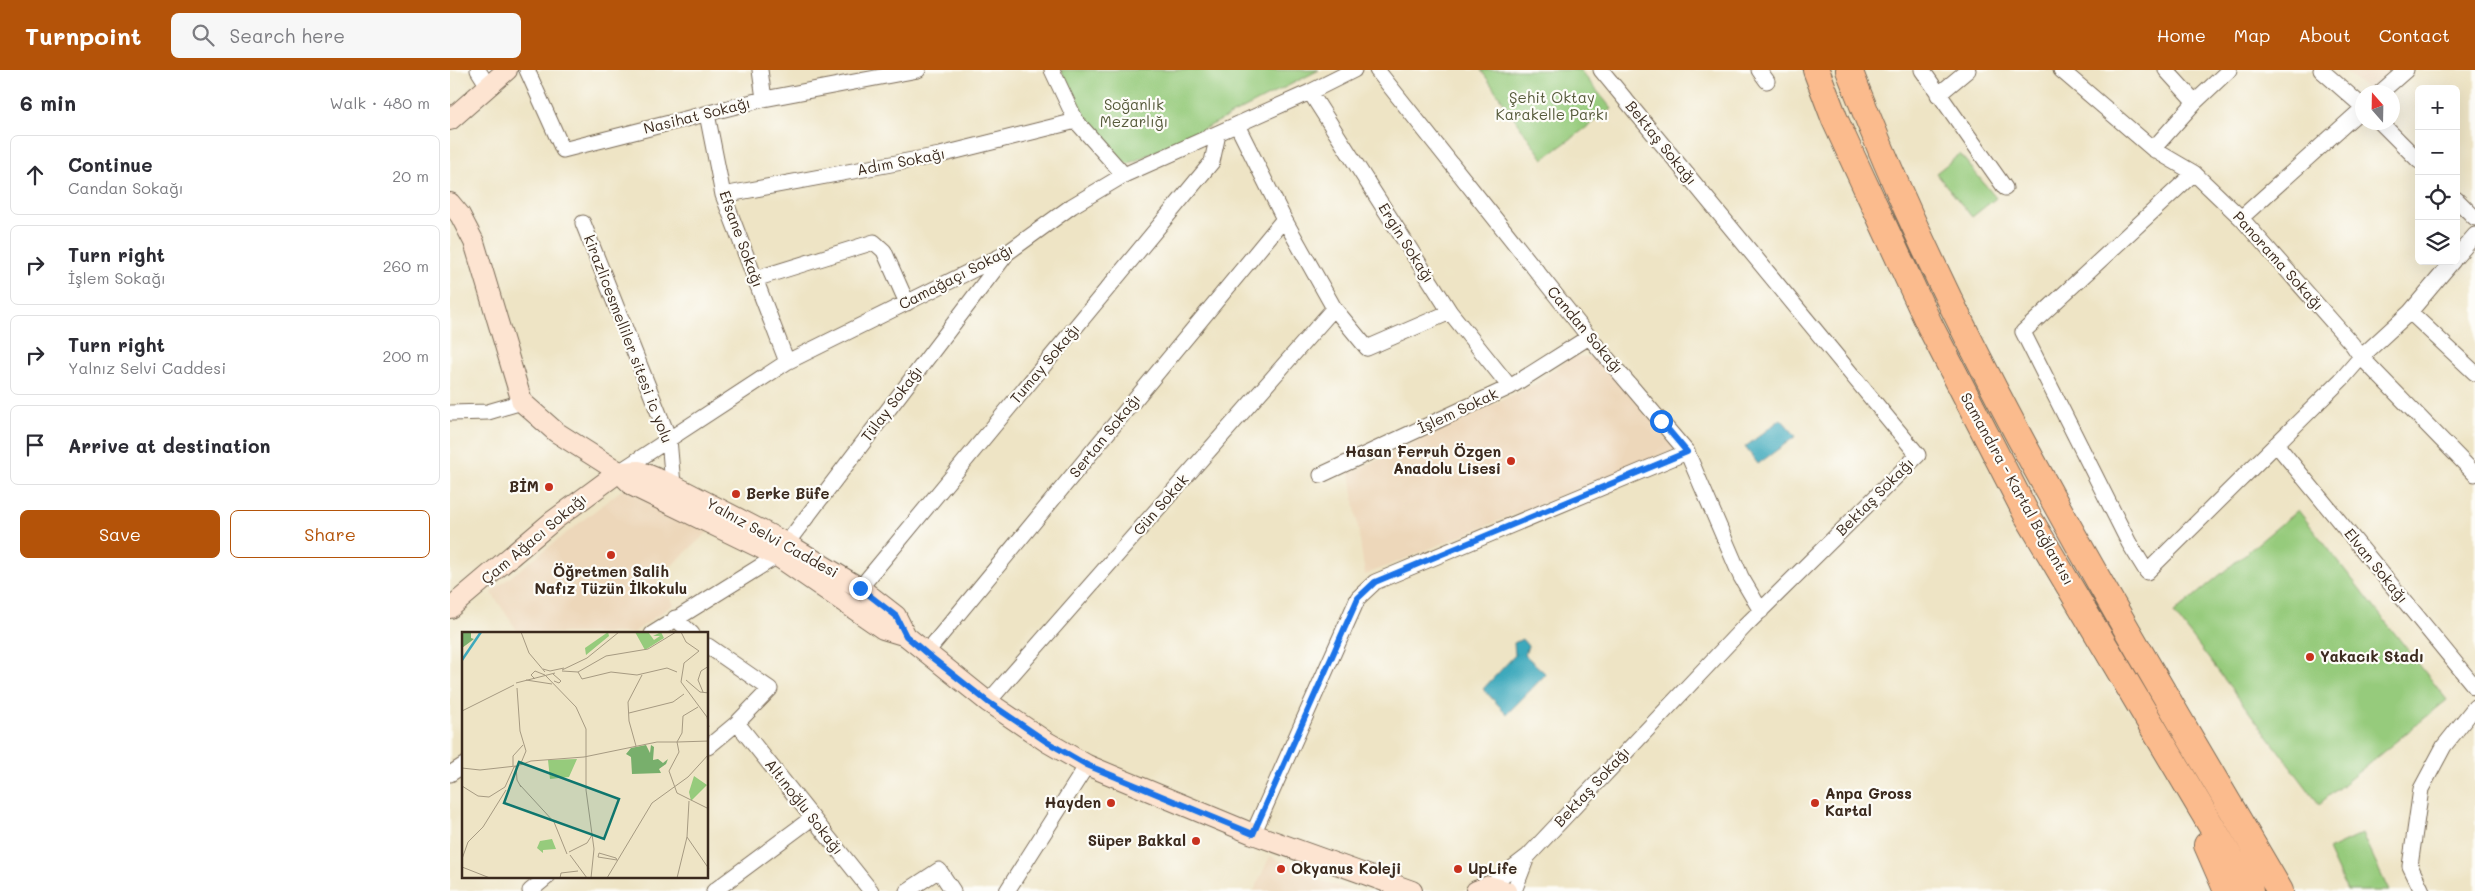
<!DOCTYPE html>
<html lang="en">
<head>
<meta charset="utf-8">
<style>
	body { margin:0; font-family:Mali,sans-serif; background:#f7f7f7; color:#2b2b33 }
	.controls { position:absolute; right:15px; top:15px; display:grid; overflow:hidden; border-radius:8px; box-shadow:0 5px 20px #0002 }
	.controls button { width:45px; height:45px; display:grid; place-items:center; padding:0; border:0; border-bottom:1px solid #e1e1e2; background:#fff; color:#2b2b33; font:25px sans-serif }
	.compass { position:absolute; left:1905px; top:15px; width:45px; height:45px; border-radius:50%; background:#fff; box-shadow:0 5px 20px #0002; rotate:340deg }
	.stop { position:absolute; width:15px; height:15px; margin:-11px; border:4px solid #1a73e8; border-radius:50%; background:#fff }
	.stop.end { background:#1a73e8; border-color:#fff; box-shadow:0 1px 5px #0008 }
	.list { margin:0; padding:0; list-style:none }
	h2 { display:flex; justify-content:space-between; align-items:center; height:65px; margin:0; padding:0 20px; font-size:21px }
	h2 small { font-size:16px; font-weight:400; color:#7c7c81 }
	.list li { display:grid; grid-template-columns:32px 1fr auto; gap:15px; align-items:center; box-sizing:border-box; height:80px; margin:0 10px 10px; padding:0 10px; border:1px solid #e1e1e2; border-radius:8px }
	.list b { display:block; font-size:19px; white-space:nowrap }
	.list p { margin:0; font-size:16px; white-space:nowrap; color:#7c7c81 }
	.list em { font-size:16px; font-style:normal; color:#7c7c81 }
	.actions { display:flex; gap:10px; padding:15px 20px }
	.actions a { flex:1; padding:11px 0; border:1px solid #b45309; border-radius:8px; text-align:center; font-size:18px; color:#b45309 }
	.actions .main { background:#b45309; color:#fff }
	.icon { flex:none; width:28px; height:28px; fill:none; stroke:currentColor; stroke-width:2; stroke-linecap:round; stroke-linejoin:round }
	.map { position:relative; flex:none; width:2025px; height:821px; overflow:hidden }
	header { display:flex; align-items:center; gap:30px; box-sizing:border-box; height:70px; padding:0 25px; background:#b45309; color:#fff }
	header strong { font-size:24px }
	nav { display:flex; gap:28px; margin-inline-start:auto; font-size:18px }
	.search { width:350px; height:45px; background:#f7f7f7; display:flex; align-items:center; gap:12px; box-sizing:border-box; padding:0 18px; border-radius:8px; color:#7c7c81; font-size:19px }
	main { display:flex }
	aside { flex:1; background:#fff }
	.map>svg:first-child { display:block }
	.built { fill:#edd7ba }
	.green { fill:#96cb7c; stroke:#687a4d }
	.water { fill:#3da9bc; stroke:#3c6a6d }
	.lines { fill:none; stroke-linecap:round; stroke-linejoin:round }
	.street-casing { stroke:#7a6b58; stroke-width:17 }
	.secondary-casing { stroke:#7a6b58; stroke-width:22 }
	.highway-casing { stroke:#7a6b58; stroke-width:28 }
	.street { stroke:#fff; stroke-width:15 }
	.secondary { stroke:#fde4d1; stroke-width:20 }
	.highway { stroke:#fbbb8d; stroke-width:26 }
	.route { stroke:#1a73e8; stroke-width:6 }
	.poi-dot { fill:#c8321e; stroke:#fdfcf7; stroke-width:2 }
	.labels { text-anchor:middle; stroke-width:4.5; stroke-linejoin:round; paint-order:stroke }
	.park-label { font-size:15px; fill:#565a3a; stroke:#fdfcf7 }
	.street-label { font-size:15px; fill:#3b2a1e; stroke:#fdfcf7 }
	.poi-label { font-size:15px; font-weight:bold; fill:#3b2a1e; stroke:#fdfcf7; text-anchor:start }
	.inset-river { fill:none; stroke:#3da9bc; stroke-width:2.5 }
	.inset-road { fill:none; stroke:#a69a82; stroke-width:1 }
	.view { fill:#0f766e; fill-opacity:0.15; stroke:#0f766e; stroke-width:2.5 }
	.inset-edge { fill:none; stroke:#3b2a1e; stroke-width:2.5 }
</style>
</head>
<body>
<header>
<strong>Turnpoint</strong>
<div class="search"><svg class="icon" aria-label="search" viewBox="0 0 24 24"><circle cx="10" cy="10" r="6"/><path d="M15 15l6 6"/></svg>Search here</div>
<nav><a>Home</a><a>Map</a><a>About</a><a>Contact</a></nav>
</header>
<main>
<aside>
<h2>6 min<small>Walk · 480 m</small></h2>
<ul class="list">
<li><svg class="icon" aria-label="ahead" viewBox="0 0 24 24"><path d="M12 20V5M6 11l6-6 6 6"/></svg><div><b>Continue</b><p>Candan Sokağı</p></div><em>20 m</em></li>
<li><svg class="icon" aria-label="right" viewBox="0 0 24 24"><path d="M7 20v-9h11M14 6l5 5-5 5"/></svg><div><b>Turn right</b><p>İşlem Sokağı</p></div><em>260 m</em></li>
<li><svg class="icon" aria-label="right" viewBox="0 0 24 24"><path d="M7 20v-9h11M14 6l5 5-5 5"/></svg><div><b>Turn right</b><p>Yalnız Selvi Caddesi</p></div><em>200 m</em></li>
<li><svg class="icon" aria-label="arrive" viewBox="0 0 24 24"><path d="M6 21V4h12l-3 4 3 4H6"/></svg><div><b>Arrive at destination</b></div></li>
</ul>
<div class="actions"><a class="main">Save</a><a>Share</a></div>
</aside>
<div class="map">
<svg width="2025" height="821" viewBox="0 0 2025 821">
	<rect width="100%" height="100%" fill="#fdfcf7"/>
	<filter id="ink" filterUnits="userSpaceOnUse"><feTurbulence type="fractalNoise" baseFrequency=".02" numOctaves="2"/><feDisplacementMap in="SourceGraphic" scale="10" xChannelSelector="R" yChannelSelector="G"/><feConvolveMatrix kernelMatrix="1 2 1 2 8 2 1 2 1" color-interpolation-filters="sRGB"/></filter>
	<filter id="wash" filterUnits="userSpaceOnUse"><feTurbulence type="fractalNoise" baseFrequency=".0096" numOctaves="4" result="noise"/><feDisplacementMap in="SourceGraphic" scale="20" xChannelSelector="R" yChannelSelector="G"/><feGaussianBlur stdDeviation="1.12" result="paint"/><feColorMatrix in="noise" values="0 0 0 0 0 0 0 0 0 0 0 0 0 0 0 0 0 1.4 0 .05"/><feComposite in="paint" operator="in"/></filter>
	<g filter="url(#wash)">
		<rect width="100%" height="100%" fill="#eee4c5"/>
		<path class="built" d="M1894,0h51l-25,22z
			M1123,286l28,2 75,91 -311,126 -15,-102 185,-89z
			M174,418l87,41 -55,51 18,24 -41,29h-114l-28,-41z
			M820,786l55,26 25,9h-96z"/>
		<path class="green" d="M611,0h258l-121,62 -70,32 -18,-7 -28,-44z
			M1031,0h99l32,39 -69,50z
			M1510,84l36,44 -24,19 -36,-44z
			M1848,440l149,190 -128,104 -145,-191z
			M1912,764l27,57h-42l-19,-41z"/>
		<path class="water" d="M1331,349l15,17 -38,28 -13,-17z
			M1072,569l6,7 -3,9 21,19 -39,40 -24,-25 32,-34 -1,-12z"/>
	</g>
	<g filter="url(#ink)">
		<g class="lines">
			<defs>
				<path id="street" d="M28,0l10,16
					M77,0l36,80 201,-51 154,-29
					M310,0l4,29
					M602,0l24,51 48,54
					M927,0l212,267 98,115 54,125 20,34
					M1309,0l8,11
					M1472,0l83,118
					M1611,0l92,79 41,24 47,45 111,126 9,13 114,117
					M1716,0l29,32
					M1871,0l41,36
					M860,22l140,220 60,75
					M1931,22l25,-22
					M1488,25l30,-25
					M257,44l16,81 64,167
					M1930,52l39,39
					M787,55l47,94 50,89 33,40 83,-36
					M1703,79l42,-47 34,-32
					M1744,103l-171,159 106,211 18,29 195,-193 19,-22 49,-45 43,-51
					M273,125l217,-40 136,-34
					M2006,129l19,19
					M1791,148l121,-109
					M133,153l86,216 4,46
					M2006,187l19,-22
					M305,209l119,-37 10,9 23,52
					M1960,242l65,61
					M0,343l38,-1 34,-10
					M1826,374l199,243
					M169,402l168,-110 220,-109 65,-47 52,-31 186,-83 44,-22
					M871,405l189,-88 79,-50
					M410,518l352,-426 6,-28
					M225,548l17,16
					M202,564l125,-78 228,-300
					M258,576l62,43 -33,34 -29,24
					M476,583l358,-434
					M538,632l346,-394
					M287,653l134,168
					M0,704l14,-9
					M803,764l105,-236 17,-16 312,-130
					M1039,816l39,-30 217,-230 173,-171 -317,-385
					M80,821l17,-14
					M264,821l98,-73
					M457,821l32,-21 14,21
					M557,821l80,-126
					M1064,821l13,-34
					M1972,821l-12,-25 11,-77 23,-43 31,-39"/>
				<path id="secondary" d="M0,50l57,-50
					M0,133l10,12 14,27 48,160 34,30 63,40 14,14 144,70 106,73 23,7
					M169,402l20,-1 34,14 113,58 74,45 36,28 10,20 82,66 59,40 40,23 166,69 159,57
					M0,538l104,-88 65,-48
					M1026,821l13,-5 17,5"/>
				<path id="highway" d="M1366,0l19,50 95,206 97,189 223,376
					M1399,0c111,290 275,554 431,821
					M1757,775l20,46"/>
			</defs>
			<use href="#street" class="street-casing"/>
			<use href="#secondary" class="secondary-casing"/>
			<use href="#highway" class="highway-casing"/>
			<use href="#street" class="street"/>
			<use href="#secondary" class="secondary"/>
			<use href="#highway" class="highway"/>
		</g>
	</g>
	<g class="lines" filter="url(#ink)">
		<path class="route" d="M410,518l36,28 10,20 20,17 62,49 59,40 40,23 166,69 105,-236 17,-16 312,-130 -26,-31"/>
	</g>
	<g class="poi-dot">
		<circle cx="1061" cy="391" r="5"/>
		<circle cx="99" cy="417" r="5"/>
		<circle cx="286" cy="424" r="5"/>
		<circle cx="161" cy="485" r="5"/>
		<circle cx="1860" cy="587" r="5"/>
		<circle cx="661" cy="733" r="5"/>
		<circle cx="1365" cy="733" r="5"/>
		<circle cx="746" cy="771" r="5"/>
		<circle cx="831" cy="799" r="5"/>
		<circle cx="1008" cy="799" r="5"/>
	</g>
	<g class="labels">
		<g class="park-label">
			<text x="1102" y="33">Şehit Oktay<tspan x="1102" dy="17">Karakelle Parkı</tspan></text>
			<text x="684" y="40">Soğanlık<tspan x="684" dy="17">Mezarlığı</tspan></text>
		</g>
		<g class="street-label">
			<text transform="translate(247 46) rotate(-14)" y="5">Nasihat Sokağı</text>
			<text transform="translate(1211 73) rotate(51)" y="5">Bektaş Sokağı</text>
			<text transform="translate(451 92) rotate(-11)" y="5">Adım Sokağı</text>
			<text transform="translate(291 169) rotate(70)" y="5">Efsane Sokağı</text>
			<text transform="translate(956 173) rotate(58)" y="5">Ergin Sokağı</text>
			<text transform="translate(1828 191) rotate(48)" y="5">Panorama Sokağı</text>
			<text transform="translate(506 207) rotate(-27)" y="5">Camağaçı Sokağı</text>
			<text transform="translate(1135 260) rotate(50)" y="5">Candan Sokağı</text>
			<text transform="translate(178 269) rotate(69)" y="5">kirazlicesmelliler sitesi ic yolu</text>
			<text transform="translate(595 294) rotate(-50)" y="5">Tumay Sokağı</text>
			<text transform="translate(442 334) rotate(-53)" y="5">Tülay Sokağı</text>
			<text transform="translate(1008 341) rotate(-25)" y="5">İşlem Sokak</text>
			<text transform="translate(655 366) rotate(-51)" y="5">Sertan Sokağı</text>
			<text transform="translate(1567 419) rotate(61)" y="5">Samandıra - Kartal Bağlantısı</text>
			<text transform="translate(1425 427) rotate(-45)" y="5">Bektaş Sokağı</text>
			<text transform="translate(711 435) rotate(-49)" y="5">Gün Sokak</text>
			<text transform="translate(322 468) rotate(29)" y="5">Yalnız Selvi Caddesi</text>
			<text transform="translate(84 469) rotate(-40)" y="5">Çam Ağacı Sokağı</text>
			<text transform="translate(1926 496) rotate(51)" y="5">Elvan Sokağı</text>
			<text transform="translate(1142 717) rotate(-47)" y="5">Bektaş Sokağı</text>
			<text transform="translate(354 737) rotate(52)" y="5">Altınoğlu Sokağı</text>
		</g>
		<g class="poi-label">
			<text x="1051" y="387" text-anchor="end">Hasan Ferruh Özgen<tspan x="1051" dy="17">Anadolu Lisesi</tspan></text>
			<text x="89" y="422" text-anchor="end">BİM</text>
			<text x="296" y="429">Berke Büfe</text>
			<text x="161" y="507" text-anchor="middle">Öğretmen Salih<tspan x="161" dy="17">Nafız Tüzün İlkokulu</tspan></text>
			<text x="1870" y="592">Yakacık Stadı</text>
			<text x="1375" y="729">Anpa Gross<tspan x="1375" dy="17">Kartal</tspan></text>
			<text x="651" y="738" text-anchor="end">Hayden</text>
			<text x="736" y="776" text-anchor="end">Süper Bakkal</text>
			<text x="841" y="804">Okyanus Koleji</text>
			<text x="1018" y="804">UpLife</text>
		</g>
	</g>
	<g transform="translate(12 562)">
		<rect width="246" height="246" fill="#eee4c5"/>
		<path d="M146,0l1,4 -23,19 -1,-7zM173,0h13l6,8 6,-4h-7l8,-4 3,6 -19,12zM115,127l-8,18 -19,2 -2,-19zM232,144l13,9 -16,16 -2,-9zM90,207l4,10 -13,1v3l-6,-5 3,-7z" fill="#96cb7c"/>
		<path d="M0,0h9v6l3,1 -12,9zM184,113l4,8 1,-8 3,2 -1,13 5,-1 5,4 5,-4 -2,5 -7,5 2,4 -29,1 -1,-17 -5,-3 5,-6z" fill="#78af6c"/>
		<path class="inset-river" d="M0,28l19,-28"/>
		<path class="inset-road" d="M59,0l8,21 16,19M219,0l5,10 13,9 -15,12 -3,19 26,35 2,10M81,37l7,2 14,-3M100,38l25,-12 32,-26M100,39l16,1 28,-16 42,-7 28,-17M116,40l4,7 29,-7 26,3 30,-7 10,4M91,42l8,7 -2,2 -5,-2M73,47l-4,-4 4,-4 10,4 31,32 10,22v61l8,59 -3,29M64,48l26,4M224,48l14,12 9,1M54,51l39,-10M55,56l3,43 6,20 -5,12M241,60l-5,-12 3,-9 8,-5M0,79l52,-26M167,81l44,-11 11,-8M247,109l-32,1 2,10 -10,19 8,22 32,16M174,114l-7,-25 -1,-19 14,-27M51,134v-10l10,-11M54,134l1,14 4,7M0,136l18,2 36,-4M58,153l34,37 13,32M0,154l16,10 11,1 16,-10 9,-20 17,-6 53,-4 73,-15h20l5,-9 1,-17 15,-9M227,169l-2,36 22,32M107,220l18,-9 5,-8M137,221l17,5 1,2 -19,-3zM108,223l17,23M0,227l6,-17 15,-15 23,-37M0,235l28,11M98,246l1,-5 17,-2M145,246l45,-75 36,-26 21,-23M215,246l10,-41"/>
		<path class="view" d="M57,130l100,37 -15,40 -100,-36z"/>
		<rect width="246" height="246" class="inset-edge"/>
	</g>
</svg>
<div class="controls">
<button>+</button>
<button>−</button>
<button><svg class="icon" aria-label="locate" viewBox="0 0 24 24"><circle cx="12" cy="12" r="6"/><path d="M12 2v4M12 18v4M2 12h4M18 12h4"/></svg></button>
<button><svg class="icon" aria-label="layers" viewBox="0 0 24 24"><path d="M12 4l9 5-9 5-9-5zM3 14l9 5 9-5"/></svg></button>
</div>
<svg class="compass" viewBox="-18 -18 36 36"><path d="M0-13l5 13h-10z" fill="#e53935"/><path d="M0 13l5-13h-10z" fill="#7c7c81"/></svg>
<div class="stop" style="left:1211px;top:351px"></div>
<div class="stop end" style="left:410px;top:518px"></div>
</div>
</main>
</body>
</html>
